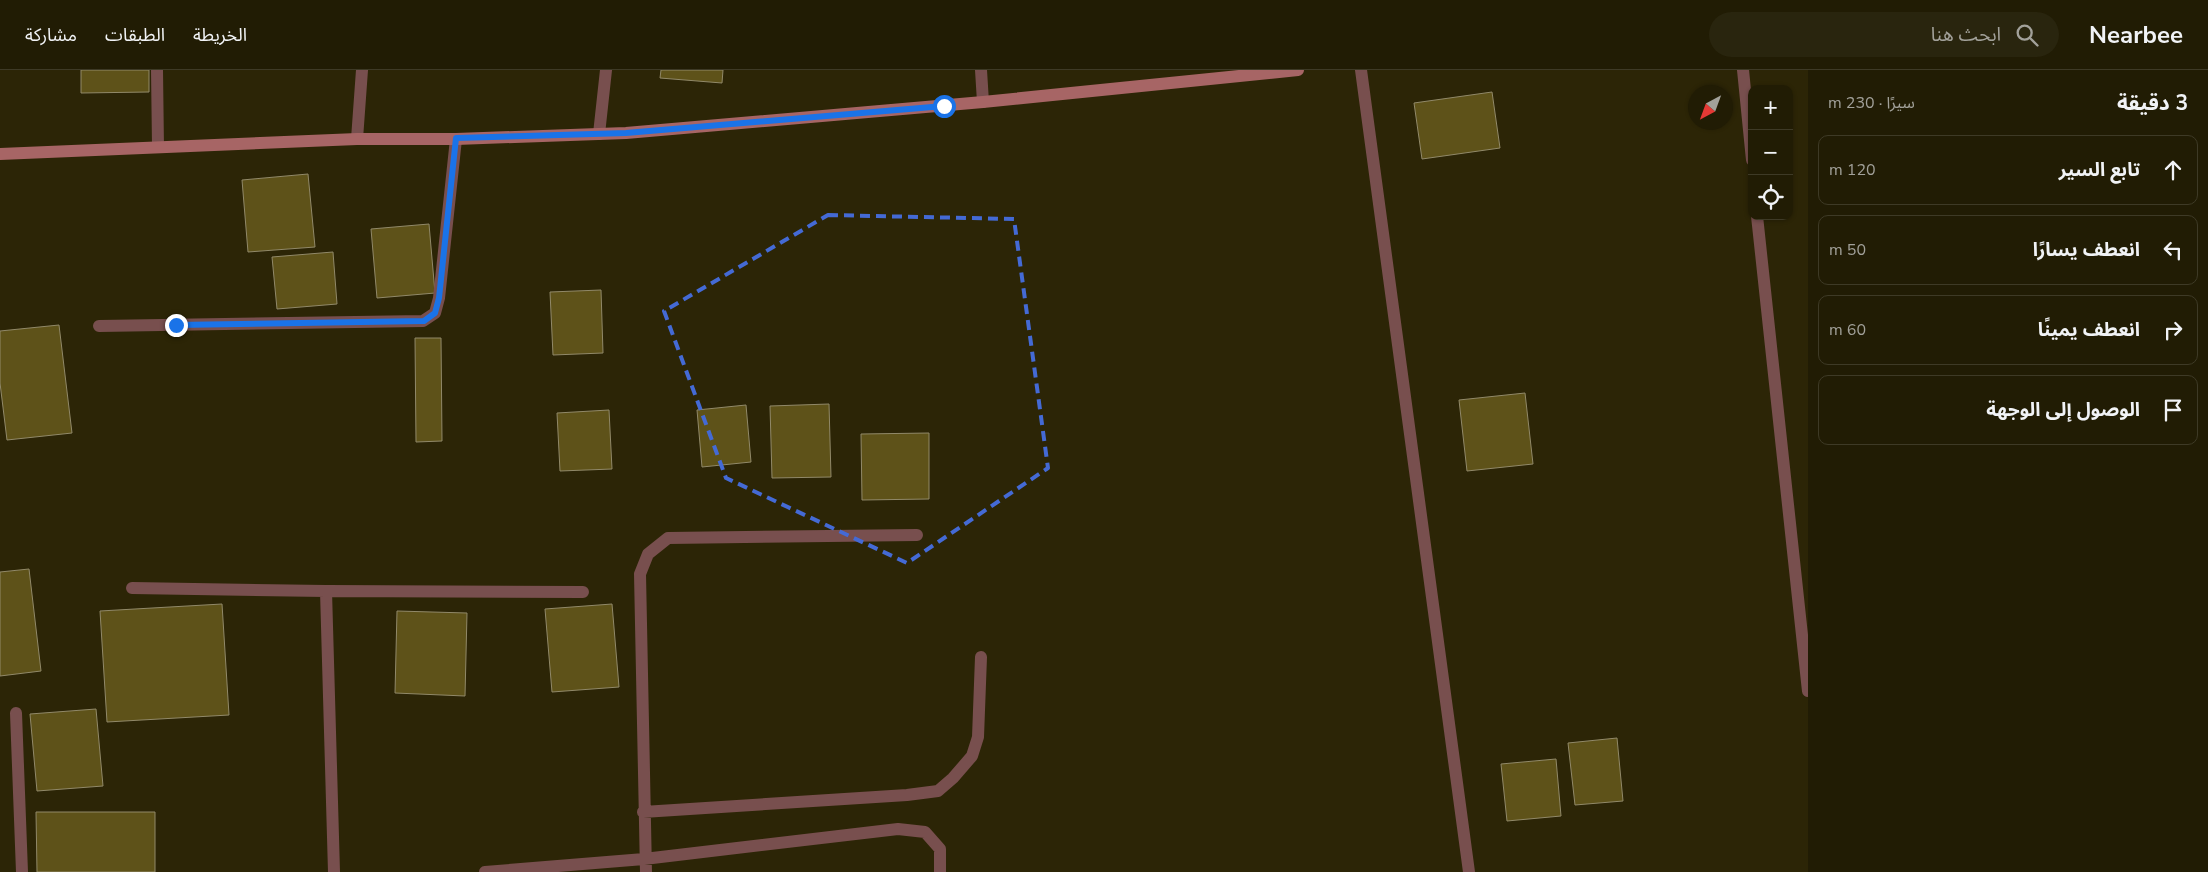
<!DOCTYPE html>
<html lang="ar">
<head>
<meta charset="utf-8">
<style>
	body { margin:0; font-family:"Nunito Sans","Noto Sans Arabic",sans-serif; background:#29250e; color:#f1f3f6; direction:rtl }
	.controls { position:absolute; right:15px; top:15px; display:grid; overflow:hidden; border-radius:10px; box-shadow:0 1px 4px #0004 }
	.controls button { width:45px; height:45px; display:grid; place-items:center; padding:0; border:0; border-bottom:1px solid #3e3a26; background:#211c04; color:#f1f3f6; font:25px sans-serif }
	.compass { position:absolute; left:1688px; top:15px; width:45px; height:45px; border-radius:50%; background:#211c04; box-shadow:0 1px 4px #0004; rotate:221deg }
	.stop { position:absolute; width:15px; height:15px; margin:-11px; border:4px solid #1a73e8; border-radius:50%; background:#fff }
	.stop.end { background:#1a73e8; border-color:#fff; box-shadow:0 1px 5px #0008 }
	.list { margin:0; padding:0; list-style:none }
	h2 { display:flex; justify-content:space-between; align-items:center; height:65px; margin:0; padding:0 20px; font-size:21px }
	h2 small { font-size:16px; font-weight:400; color:#a2a19a }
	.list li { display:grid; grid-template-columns:32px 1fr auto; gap:15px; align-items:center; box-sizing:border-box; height:70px; margin:0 10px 10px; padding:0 10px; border:1px solid #3e3a26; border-radius:10px }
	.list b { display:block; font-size:19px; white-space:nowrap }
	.list em { font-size:16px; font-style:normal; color:#a2a19a }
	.icon { flex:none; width:28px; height:28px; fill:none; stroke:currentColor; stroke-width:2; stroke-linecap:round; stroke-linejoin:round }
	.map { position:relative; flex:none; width:1808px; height:802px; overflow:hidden; direction:ltr }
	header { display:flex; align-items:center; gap:30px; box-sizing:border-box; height:70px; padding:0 25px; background:#211c04; border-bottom:1px solid #3e3a26 }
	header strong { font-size:24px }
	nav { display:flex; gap:28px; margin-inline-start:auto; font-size:18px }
	.search { width:350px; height:45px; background:#29250e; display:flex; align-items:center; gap:12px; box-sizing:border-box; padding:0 18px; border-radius:28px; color:#a2a19a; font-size:19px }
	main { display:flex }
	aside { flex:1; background:#211c04 }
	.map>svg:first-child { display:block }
	.building { fill:#5e5219; stroke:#918969 }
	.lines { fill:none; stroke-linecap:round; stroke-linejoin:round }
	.street { stroke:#784f4e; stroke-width:12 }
	.secondary { stroke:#a76565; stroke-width:12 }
	.route { stroke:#1a73e8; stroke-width:6 }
	.marked { fill:none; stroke:#446ad5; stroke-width:4; stroke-dasharray:10 6; stroke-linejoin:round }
</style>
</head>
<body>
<header>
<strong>Nearbee</strong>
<div class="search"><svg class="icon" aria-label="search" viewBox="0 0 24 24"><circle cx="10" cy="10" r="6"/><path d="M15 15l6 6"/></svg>ابحث هنا</div>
<nav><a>الخريطة</a><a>الطبقات</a><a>مشاركة</a></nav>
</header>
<main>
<aside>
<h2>3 دقيقة<small>سيرًا · 230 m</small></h2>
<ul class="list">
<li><svg class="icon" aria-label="ahead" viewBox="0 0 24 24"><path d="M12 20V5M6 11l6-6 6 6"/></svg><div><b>تابع السير</b></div><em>120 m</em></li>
<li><svg class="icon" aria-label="left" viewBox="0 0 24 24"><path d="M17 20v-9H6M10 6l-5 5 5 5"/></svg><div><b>انعطف يسارًا</b></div><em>50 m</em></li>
<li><svg class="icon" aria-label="right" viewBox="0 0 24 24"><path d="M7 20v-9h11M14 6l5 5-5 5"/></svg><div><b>انعطف يمينًا</b></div><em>60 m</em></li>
<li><svg class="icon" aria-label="arrive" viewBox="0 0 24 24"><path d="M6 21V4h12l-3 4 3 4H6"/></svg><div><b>الوصول إلى الوجهة</b></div></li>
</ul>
</aside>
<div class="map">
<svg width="1808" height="802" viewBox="0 0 1808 802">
	<rect width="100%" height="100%" fill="#2c2506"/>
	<path class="building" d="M81,0h68v22l-68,1z
		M661,0h62l-1,13 -62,-5z
		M1492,22l8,56 -78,11 -8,-56z
		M308,104l7,73 -67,5 -6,-72z
		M429,154l6,69 -58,5 -6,-69z
		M333,182l4,52 -60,5 -5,-52z
		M601,220l2,63 -50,2 -3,-63z
		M59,255l13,108 -65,7 -7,-57v-52z
		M415,268h26l1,103 -26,1z
		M1525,323l8,71 -66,7 -8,-71z
		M829,334l2,73 -59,1 -2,-72z
		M746,335l5,57 -49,5 -5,-57z
		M609,340l3,59 -52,2 -3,-58z
		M929,363v66l-67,1 -1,-66z
		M29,499l12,102 -41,5v-104z
		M222,534l7,111 -122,7 -7,-111z
		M612,534l7,83 -67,5 -7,-83z
		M397,541l70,2 -2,83 -70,-3z
		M96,639l7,77 -66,5 -7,-77z
		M1617,668l6,63 -48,4 -7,-62z
		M1556,689l5,57 -54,5 -6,-57z
		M36,742h119v60h-118z"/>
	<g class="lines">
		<path class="street" d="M157,0l1,77
			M981,0l2,32
			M1361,0l108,802
			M1743,0l9,90
			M599,64l7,-64
			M357,69l5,-69
			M1757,146l51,475
			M99,256l324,-5 12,-8 4,-15 17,-159
			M132,518l194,3 257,1
			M326,521l8,281
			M16,643l6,159
			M643,742l264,-17 31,-4 15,-13 19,-22 6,-19 3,-80
			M485,802l159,-13 254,-30 27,3 15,17v23
			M646,802l-6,-298 8,-20 20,-16 249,-3"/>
		<path class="secondary" d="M0,84l357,-15h99l170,-6 357,-31 315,-32"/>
	</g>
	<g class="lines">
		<path class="route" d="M176,255l248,-4 11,-8 4,-15 17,-160 170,-5 318,-27"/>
	</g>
	<path class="marked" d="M828,145l186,4 34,249 -141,95 -181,-85 -62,-167z"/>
</svg>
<div class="controls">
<button>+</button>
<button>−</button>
<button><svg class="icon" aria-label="locate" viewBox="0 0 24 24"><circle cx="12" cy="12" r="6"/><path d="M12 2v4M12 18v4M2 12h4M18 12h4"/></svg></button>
</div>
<svg class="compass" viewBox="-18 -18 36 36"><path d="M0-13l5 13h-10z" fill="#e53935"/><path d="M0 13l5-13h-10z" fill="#a2a19a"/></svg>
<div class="stop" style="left:944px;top:36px"></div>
<div class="stop end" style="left:176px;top:255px"></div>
</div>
</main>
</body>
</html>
